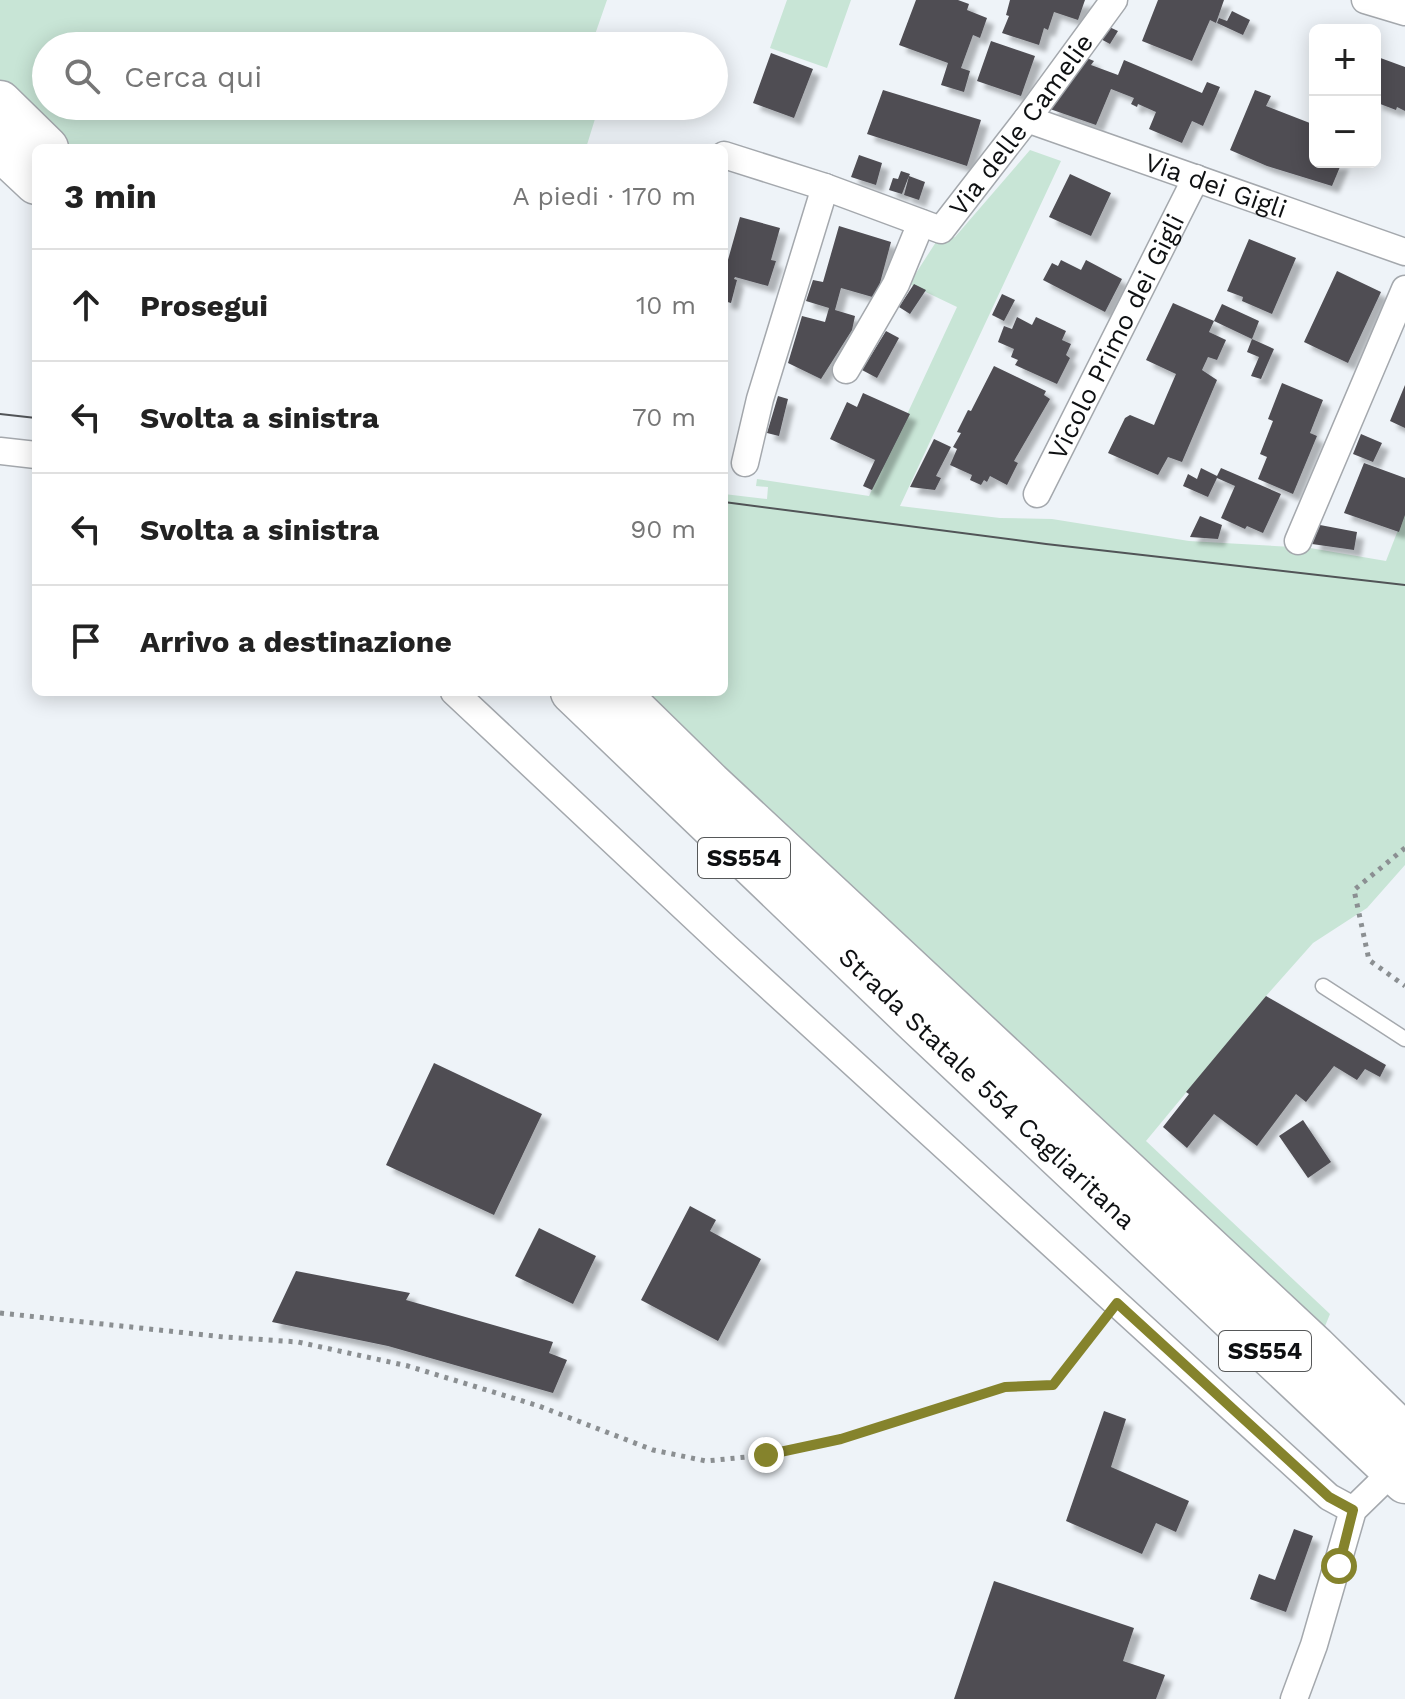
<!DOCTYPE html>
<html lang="it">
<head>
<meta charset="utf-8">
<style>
	body { margin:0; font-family:"Work Sans",sans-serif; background:#f2f2f2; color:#222 }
	.controls { position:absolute; right:24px; top:24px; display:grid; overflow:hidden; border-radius:12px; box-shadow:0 4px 20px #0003 }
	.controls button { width:72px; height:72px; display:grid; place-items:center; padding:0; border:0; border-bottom:2px solid #e0e0e0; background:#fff; color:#222; font:40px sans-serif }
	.stop { position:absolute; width:24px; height:24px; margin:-18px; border:6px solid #85832c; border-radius:50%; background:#fff }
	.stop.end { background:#85832c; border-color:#fff; box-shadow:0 2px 8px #0008 }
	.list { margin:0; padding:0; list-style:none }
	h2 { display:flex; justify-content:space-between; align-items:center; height:104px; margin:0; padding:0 32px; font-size:34px }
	h2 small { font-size:26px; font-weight:400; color:#767676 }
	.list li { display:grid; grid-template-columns:52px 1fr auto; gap:24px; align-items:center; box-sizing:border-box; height:112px; padding:0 32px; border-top:2px solid #e0e0e0 }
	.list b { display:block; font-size:30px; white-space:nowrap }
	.list em { font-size:26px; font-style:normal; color:#767676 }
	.icon { flex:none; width:44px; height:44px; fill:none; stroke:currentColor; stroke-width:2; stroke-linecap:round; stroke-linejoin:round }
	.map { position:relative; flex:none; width:1405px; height:1699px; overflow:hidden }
	.search { position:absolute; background:#fff; box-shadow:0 4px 20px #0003; left:32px; top:32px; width:696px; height:88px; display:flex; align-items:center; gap:20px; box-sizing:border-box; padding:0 28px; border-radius:44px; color:#767676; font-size:30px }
	.panel { position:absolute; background:#fff; box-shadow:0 4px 20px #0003; left:32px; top:144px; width:696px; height:552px; border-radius:12px }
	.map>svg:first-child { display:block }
	.green { fill:#c8e5d6 }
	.building { fill:#4f4d53; filter:url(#shadow) }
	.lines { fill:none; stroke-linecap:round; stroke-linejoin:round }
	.lane-casing { stroke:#a4a8ad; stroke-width:17 }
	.street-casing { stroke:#a4a8ad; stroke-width:29 }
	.primary-casing { stroke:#a4a8ad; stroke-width:45 }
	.path { stroke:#8b8f92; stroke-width:5; stroke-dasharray:4 6; stroke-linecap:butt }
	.lane { stroke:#fff; stroke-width:14 }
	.street { stroke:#fff; stroke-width:26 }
	.primary { stroke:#fff; stroke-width:42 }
	.tram { stroke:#515457; stroke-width:2 }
	.route { stroke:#85832c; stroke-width:10 }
	.labels { text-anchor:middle; stroke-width:8; stroke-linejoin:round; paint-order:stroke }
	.shield { fill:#fff; stroke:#565859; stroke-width:2 }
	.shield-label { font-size:24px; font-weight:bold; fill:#0e1012 }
	.street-label { font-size:26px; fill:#0e1012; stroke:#fff }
</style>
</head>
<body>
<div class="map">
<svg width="1405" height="1699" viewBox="0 0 1405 1699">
	<defs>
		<filter id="shadow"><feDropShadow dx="7" dy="7" stdDeviation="2" flood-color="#0004"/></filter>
	</defs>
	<rect width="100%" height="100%" fill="#eef3f8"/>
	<path class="green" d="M0,0h607l-16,46h-545v60h553l-13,42h-518l-68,-66z
		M787,0h64l-24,68 -57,-20z
		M1030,150l31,11 -161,345 100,12 52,1 137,22 121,7 76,13 19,-49v353l-38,43 -54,35 -47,53 -120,145 184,173 -9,22 -685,-644h88v-198l43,5 1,-12 -12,-1 1,-7 112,17 88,-189 -48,-23 27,-42 19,-5z"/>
	<path class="building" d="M916,0h42l11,4 -2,6 20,8 -7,20 -7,-3 -12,33 9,3 -6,21 -23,-7 7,-22 -49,-18z
		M1010,0h75l-7,20 -24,-8 -6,18 -4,-2 -5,17 -37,-12 7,-17 -3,-1z
		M1158,0h66l-8,23 -6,-3 -18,41 -50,-20z
		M1232,11l18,9 -7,15 -26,-12 2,-5 8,3z
		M1105,25l13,6 -8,13 -13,-7z
		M991,41l44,15 -14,40 -44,-15z
		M771,53l42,16 -19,49 -41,-15z
		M1082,56l12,5 -3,4 27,10 6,-15 78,33 5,-11 13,5 -17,39 -11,-5 -10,22 -33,-14 7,-17 -18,-8 -1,3 -6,-3 3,-6 -23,-9 -15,36 -46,-16z
		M1375,56l30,11v44l-8,-4 -1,3 -21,-8z
		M883,90l98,30 -14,46 -100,-32z
		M1255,90l16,6 -5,10 49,19v37h27l-10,24 -65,-20 -37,-16z
		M859,155l23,8 -6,22 -25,-8z
		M901,171l9,3 -1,2 16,6 -6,18 -15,-5 5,-19 -7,18 -13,-4 4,-12 5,1z
		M1070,174l41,19 -20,43 -42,-19z
		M740,217l40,11 -9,32 5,1 -8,25 -33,-9 -1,2 3,1 -6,23 -7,-2v-27z
		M839,226l52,16 -15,56 -35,-10 -6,22 20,6 -3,14 -31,49 -33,-16 14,-47 23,6 4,-14 -23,-7 7,-21 10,2z
		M1249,239l47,19 -24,56 -30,-13 1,-4 -16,-6z
		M1061,260l20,10 5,-10 36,19 -17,33 -62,-32 9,-17 6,3z
		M1337,271l44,21 -33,71 -44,-21z
		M914,284l12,6 -16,24 -11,-7z
		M1002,294l13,6 -11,21 -12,-6z
		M1173,303l41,18 8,-17 37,17 -7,18 -38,-18 -5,11 17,8 -9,20 -9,-3 -6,13 15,10 -35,82 -14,-5 -10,18 -50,-22 17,-35 5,-3 24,10 22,-51 -30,-14z
		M1017,317l15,8 4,-8 30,14 -4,9 9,4 -5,11 4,3 -13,26 -42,-19 3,-5 -7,-3 3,-8 -16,-7 6,-16 8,3z
		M886,331l13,7 -22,40 -15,-8z
		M1252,339l22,10 -13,30 -10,-3 8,-19 -12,-5z
		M994,366l52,25 -2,4 6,4 -36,62 4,2 -11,22 -17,-9 -3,6 -3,-2 -3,5 -11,-5 2,-5 -22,-10 7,-16 -4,-2 8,-14 -4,-1 11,-22 3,1z
		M1282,383l41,17 -13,33 7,3 -24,58 -35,-15 9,-22 -7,-3 13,-33 -5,-2z
		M1405,385v43l-15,-7z
		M863,393l47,21 -38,76 -9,-4 12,-26 -45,-21 17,-37 10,5z
		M778,396l10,3 -9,37 -12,-3z
		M1361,434l21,9 -9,19 -20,-8z
		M934,439l17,8 -15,29 5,2 -6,12 -25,-3z
		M1364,463l41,15v37l-6,17 -55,-19z
		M1201,468l16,8 4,-8 60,26 -18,39 -16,-7 -2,3 -24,-11 14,-32 -18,-8 -9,19 -25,-11 5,-12 9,5z
		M1200,516l22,9 -4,14 -28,-2z
		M1320,525l37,7 -3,18 -42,-6z
		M1266,996l120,69 -6,12 -15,-8 -8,11 -23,-14 -28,36 -10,-8 -39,52 -43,-32 -27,34 -24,-21 26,-33 -3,-2z
		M434,1063l108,51 -48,101 -108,-50z
		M1303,1120l28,42 -23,16 -29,-42z
		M690,1206l26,14 -6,11 51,28 -43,82 -77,-41z
		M539,1228l57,28 -23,48 -58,-28z
		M296,1271l114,22 -4,7 147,42 -4,11 18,7 -14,33 -165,-47 -116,-24z
		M1104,1411l22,8 -15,48 78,34 -13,31 -20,-9 -14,31 -76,-33z
		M1294,1529l19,7 -27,76 -36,-13 9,-25 16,6z
		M994,1581l140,47 -11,33 42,14 -9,24h-202z"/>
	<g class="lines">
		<defs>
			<path id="lane" d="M1323,986l82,53"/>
			<g id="street">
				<path d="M1365,0l40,12"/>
				<path id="s1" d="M1027,119l378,133"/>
				<path id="s2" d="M724,155l101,32 116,43 86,-111 87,-119"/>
				<path d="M846,370l50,-86 25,-61"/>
				<path d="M0,451l36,4"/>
				<path d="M745,463l15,-64 65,-212"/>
				<path id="s3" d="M1037,494l159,-316"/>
				<path d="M1298,541l107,-252"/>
				<path d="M454,692l272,255 603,550 24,13"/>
				<path d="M1294,1699l20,-54 39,-135 40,-39"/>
			</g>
			<g id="primary">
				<path d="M0,102l47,46"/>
				<path d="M0,149l36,34"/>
				<path id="s4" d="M572,692l345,331 488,459"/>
				<path d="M617,692l93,91 605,564 90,88"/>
			</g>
		</defs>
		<use href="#lane" class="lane-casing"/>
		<use href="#street" class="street-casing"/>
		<use href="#primary" class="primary-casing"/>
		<path class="path" d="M1405,848l-51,42 15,70 36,26
			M0,1313l224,24 74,5 110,24 131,40 114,44 53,11 60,-6 75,-16 164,-52 48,-2 49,-62"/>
		<use href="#lane" class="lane"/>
		<use href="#street" class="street"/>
		<use href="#primary" class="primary"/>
		<path class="tram" d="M0,414l36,4
			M724,502l322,42 359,41"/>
	</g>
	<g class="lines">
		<path class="route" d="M766,1455l75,-16 164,-52 48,-2 64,-82 212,194 24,13 -14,56"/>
	</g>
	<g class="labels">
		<g class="shield">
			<rect x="698" y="838" width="92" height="40" rx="6"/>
			<rect x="1219" y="1331" width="92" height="40" rx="6"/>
		</g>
		<g class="shield-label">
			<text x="744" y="866">SS554</text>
			<text x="1265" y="1359">SS554</text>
		</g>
		<g class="street-label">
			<text dy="9" stroke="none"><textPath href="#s2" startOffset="362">Via delle Camelie</textPath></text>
			<text dy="9" stroke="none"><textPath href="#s1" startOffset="200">Via dei Gigli</textPath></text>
			<text dy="9" stroke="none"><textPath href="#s3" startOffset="176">Vicolo Primo dei Gigli</textPath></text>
			<text dy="9" stroke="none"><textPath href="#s4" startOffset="574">Strada Statale 554 Cagliaritana</textPath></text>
		</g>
	</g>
</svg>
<div class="controls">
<button>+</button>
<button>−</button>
</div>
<div class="stop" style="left:1339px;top:1566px"></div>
<div class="stop end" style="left:766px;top:1455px"></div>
<div class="search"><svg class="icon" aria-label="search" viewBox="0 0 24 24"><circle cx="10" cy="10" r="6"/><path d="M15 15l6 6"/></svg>Cerca qui</div>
<section class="panel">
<h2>3 min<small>A piedi · 170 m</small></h2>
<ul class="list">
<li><svg class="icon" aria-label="ahead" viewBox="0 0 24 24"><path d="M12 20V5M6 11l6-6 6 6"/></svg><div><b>Prosegui</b></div><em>10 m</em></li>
<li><svg class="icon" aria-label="left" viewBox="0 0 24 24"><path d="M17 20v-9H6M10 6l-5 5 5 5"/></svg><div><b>Svolta a sinistra</b></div><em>70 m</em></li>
<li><svg class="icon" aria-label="left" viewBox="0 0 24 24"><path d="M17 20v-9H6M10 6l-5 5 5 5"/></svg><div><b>Svolta a sinistra</b></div><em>90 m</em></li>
<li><svg class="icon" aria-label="arrive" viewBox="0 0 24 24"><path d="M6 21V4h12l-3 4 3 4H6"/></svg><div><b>Arrivo a destinazione</b></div></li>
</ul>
</section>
</div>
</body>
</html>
